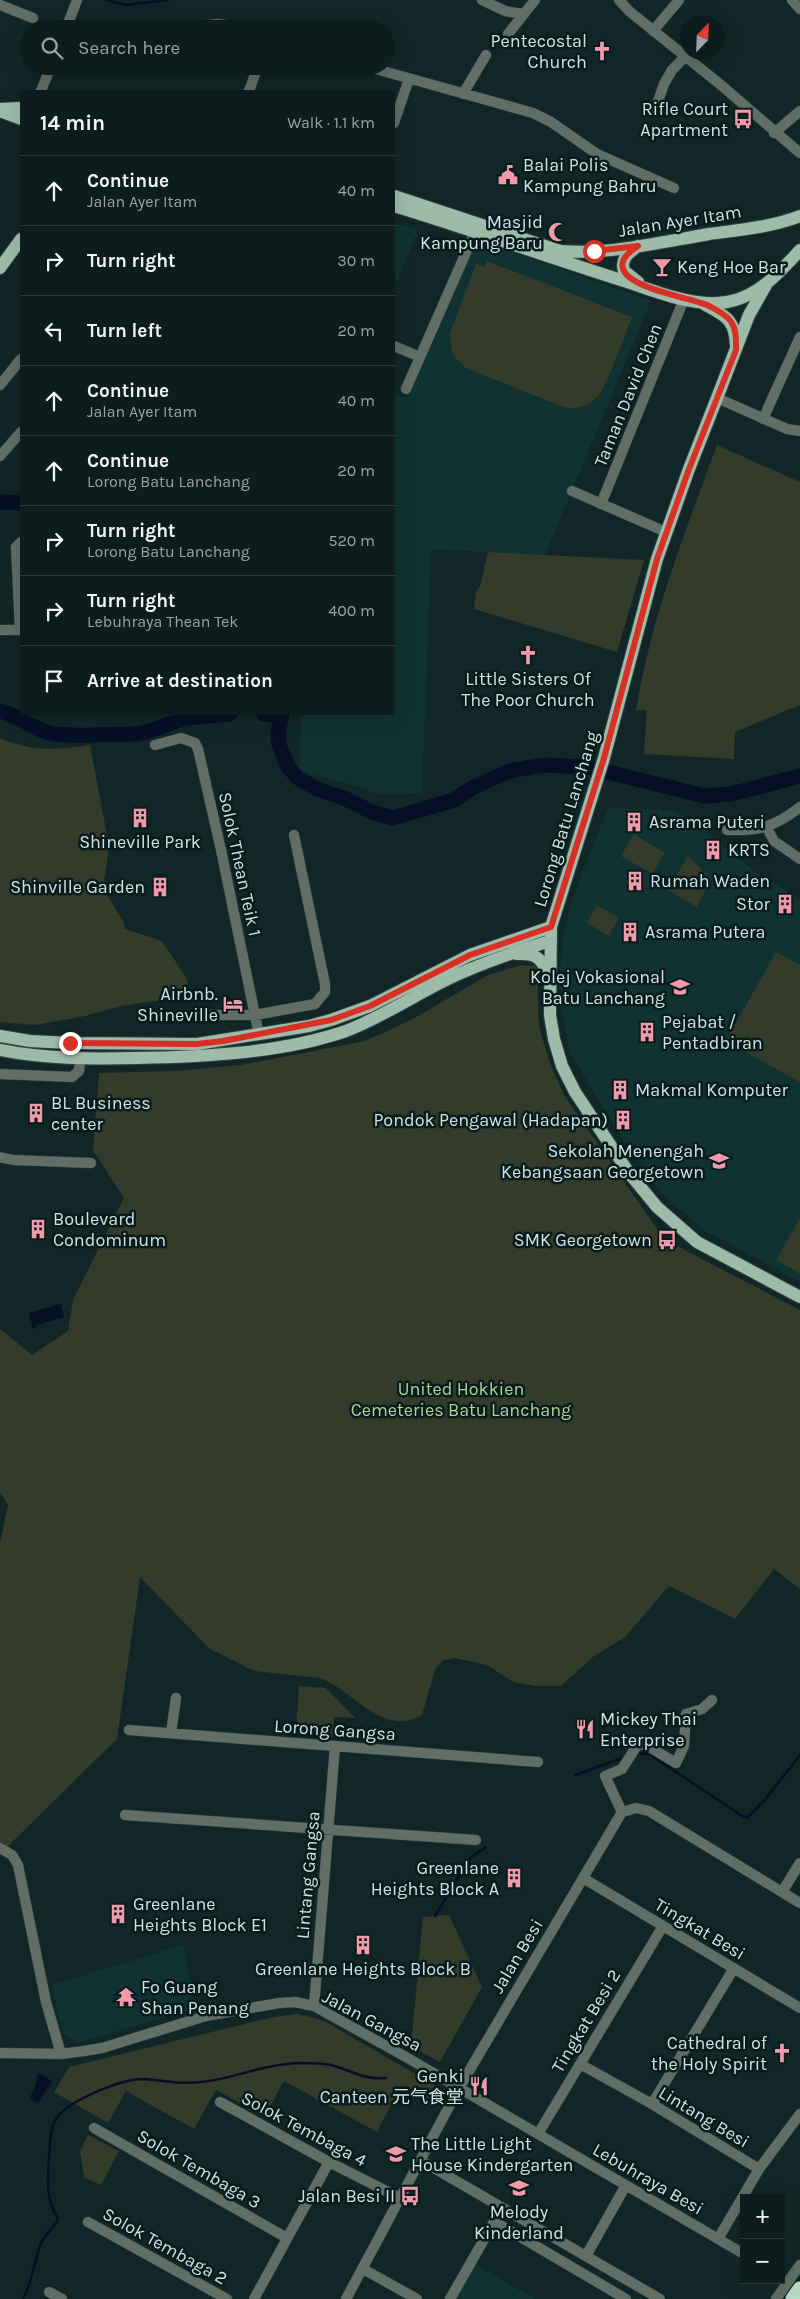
<!DOCTYPE html>
<html lang="en">
<head>
<meta charset="utf-8">
<style>
	body { margin:0; font-family:Karla,"Noto Sans SC",sans-serif; background:#1b2a2a; color:#f1f3f6 }
	.controls { position:absolute; right:15px; bottom:15px; display:grid; overflow:hidden; border-radius:0px; box-shadow:0 5px 20px #0002 }
	.controls button { width:45px; height:45px; display:grid; place-items:center; padding:0; border:0; border-bottom:1px solid #2d3b3b; background:#0d1d1d; color:#f1f3f6; font:25px sans-serif }
	.compass { position:absolute; left:680px; top:15px; width:45px; height:45px; border-radius:50%; background:#0d1d1d; box-shadow:0 5px 20px #0002; rotate:23deg }
	.stop { position:absolute; width:15px; height:15px; margin:-11px; border:4px solid #d93025; border-radius:50%; background:#fff }
	.stop.end { background:#d93025; border-color:#fff; box-shadow:0 1px 5px #0008 }
	.list { margin:0; padding:0; list-style:none }
	h2 { display:flex; justify-content:space-between; align-items:center; height:65px; margin:0; padding:0 20px; font-size:21px }
	h2 small { font-size:16px; font-weight:400; color:#9aa2a4 }
	.list li { display:grid; grid-template-columns:32px 1fr auto; gap:15px; align-items:center; box-sizing:border-box; height:70px; padding:0 20px; border-top:1px solid #2d3b3b }
	.list b { display:block; font-size:19px; white-space:nowrap }
	.list p { margin:0; font-size:16px; white-space:nowrap; color:#9aa2a4 }
	.list em { font-size:16px; font-style:normal; color:#9aa2a4 }
	.icon { flex:none; width:28px; height:28px; fill:none; stroke:currentColor; stroke-width:2; stroke-linecap:round; stroke-linejoin:round }
	.map { position:relative; flex:none; width:800px; height:2299px; overflow:hidden }
	.search { position:absolute; background:#0d1d1d; box-shadow:0 5px 20px #0002; left:20px; top:20px; width:375px; height:55px; display:flex; align-items:center; gap:12px; box-sizing:border-box; padding:0 18px; border-radius:28px; color:#9aa2a4; font-size:19px }
	.panel { position:absolute; background:#0d1d1d; box-shadow:0 5px 20px #0002; left:20px; top:90px; width:375px; height:625px; border-radius:0px }
	.map>svg:first-child { display:block }
	.built { fill:#103231 }
	.green { fill:#343b2a }
	.water { fill:#060f25 }
	.lines { fill:none; stroke-linecap:round; stroke-linejoin:round }
	.stream { stroke:#060f25; stroke-width:2.5 }
	.river { stroke:#060f25; stroke-width:15 }
	.minor-casing { stroke:#304544; stroke-width:11 }
	.major-casing { stroke:#304544; stroke-width:14 }
	.highway-casing { stroke:#304544; stroke-width:16 }
	.minor { stroke:#606e66; stroke-width:10 }
	.major { stroke:#9ebbaa; stroke-width:12 }
	.highway { stroke:#b6dac4; stroke-width:15 }
	.route { stroke:#d93025; stroke-width:6 }
	.labels { text-anchor:middle; stroke-width:5; stroke-linejoin:round; paint-order:stroke }
	.poi-label { font-size:18px; fill:#d3e0df; stroke:#071d1d; text-anchor:end }
	.street-label { font-size:18px; fill:#d3e0df; stroke:#071d1d }
	.park-label { font-size:18px; fill:#b9ce96; stroke:#071d1d }
</style>
</head>
<body>
<div class="map">
<svg width="800" height="2299" viewBox="0 0 800 2299">
	<rect width="100%" height="100%" fill="#112727"/>
	<path class="built" d="M394,222l24,8 -24,59z
		M475,239l176,62 -106,254 -114,-6 -9,244 -43,1 -29,-10 -50,-13 1,-57h93v-321l12,4z
		M608,808l60,2 21,8 66,54 45,27v383l-98,-53 -43,-39 -35,-49 -54,-88 -9,-46 -1,-39 3,-29 7,-34z
		M183,1945l11,63 -116,35 -15,-9 -11,-49z
		M471,2262l64,37h-85z"/>
	<path class="green" d="M487,261l145,56c-7,17 -25,71 -36,81 -10,10 -23,12 -36,8l-94,-38 -13,-13 -4,-20 27,-71 8,3z
		M717,445l83,37v223l-65,27 -1,27 -90,-5 3,-44h-11c15,-92 49,-178 81,-265z
		M488,552l156,8 -27,92 -143,-43 2,-17 4,-6z
		M0,738c32,14 56,12 90,7l17,90 1,19 -5,34 21,35 1,6 37,12 25,38 1,12 -32,10 -35,5 -36,10 -50,9 -35,-3z
		M634,834l31,19 -13,21 -31,-18z
		M688,856l23,23 -14,28 -29,-17z
		M597,905l22,13 -11,18 -21,-13z
		M776,952l24,13v117l-74,-41z
		M522,965l15,1 2,61 11,36 14,32 100,144 136,71v279l-26,-20 -39,50 -66,-33 -44,51 -31,19 -33,30h-26l-22,-4 -26,-17 -32,-7 -12,2 -8,10 -13,45c-39,23 -69,-25 -102,-37l-66,-7 -44,-22 -70,-72 -23,162 -110,108 -7,1v-305l8,-38 -8,-13v-163l32,26 36,-24 5,-31 51,-102 -31,-48 6,-77 76,-2 66,-6 124,-24 48,-22 75,-44z
		M800,1218v55l-24,-13z
		M299,1686l27,2 29,30 -21,-1 -1,19 -37,-3z
		M449,1915l33,72 -42,75 -29,-16 12,-129z
		M296,2014l16,3 14,5 110,64c6,7 5,11 2,19l-37,-19 -24,46 -93,-51 -19,35 -49,-26 -22,39 -68,-38 -18,32 -54,-31 15,-25 200,-49z
		M88,2135l31,16 -18,34 -17,-8 -4,-26z"/>
	<path class="water" d="M61,1304l3,13 -28,8v3l-3,1 -4,-16z
		M38,2073l14,8 -14,22 -9,-5 5,-8z"/>
	<g class="lines">
		<path class="stream" d="M106,0l20,5 41,-5
			M637,1753l12,1 95,63h4l16,-16 36,-46
			M575,1775l50,-18
			M435,1916l35,-58 16,-11
			M23,2299c9,-17 11,-36 17,-54 4,-11 14,-16 18,-26 -13,-22 -10,-38 -9,-63 1,-10 1,-29 7,-37 12,-19 66,-40 88,-40 19,1 37,6 57,3 32,-3 63,-18 96,-19 11,0 24,0 34,2 22,6 32,15 55,13"/>
		<path class="river" d="M0,502l21,1
			M0,711c20,4 34,20 54,23 23,3 59,0 83,0l9,-2 40,-14 44,-4
			M264,714l17,2
			M282,714l-4,19 1,12 9,22 10,11 19,11 27,9 28,14 21,6 61,-18 18,-12 37,-17 34,-6 44,2 118,29 26,-2 69,-18"/>
		<defs>
			<path id="minor" d="M482,0l23,11 18,3
				M619,0l10,11 92,74 79,68
				M792,0l8,9
				M0,5l33,13
				M66,29l11,-29
				M180,29l38,-5 33,5
				M653,31l26,-31
				M508,34l27,-34
				M365,66l168,47 18,9 46,32 77,34
				M41,91l10,-25
				M249,91l9,-25
				M463,94l23,-39
				M647,110l9,-3 8,-23 8,-14 14,-14
				M394,123l15,-44
				M774,133l26,-22
				M394,346l26,11
				M0,385l21,-26
				M406,389l69,-157
				M717,398l70,31 13,2
				M763,419l37,-82
				M0,456l21,-24
				M572,491l94,41
				M601,504l83,-205
				M0,630h21
				M20,630l-4,-83 5,-5
				M155,745l26,-7 14,5 3,6 23,101 38,185
				M767,828l7,13 26,18
				M727,830c32,1 48,-3 73,-23
				M210,1015h45l60,-11 10,-12v-8l-31,-149
				M0,1074l72,3 7,-6 1,-12
				M0,1157l13,3 78,3
				M129,1730l409,32
				M171,1733l5,-35
				M622,1812l-17,-36 17,-7 16,-25 8,1 30,18 8,-17 2,-32 16,-5 10,-9
				M125,1815l351,25
				M0,1848l12,7 6,10 28,137 15,52
				M583,1878l217,130
				M782,1892l18,-29
				M314,2006l21,-260
				M0,2053l61,1 23,-3 18,-3 104,-32 73,-13 16,-1 19,4 92,51 338,197
				M580,2064l72,40 107,65
				M220,2102l109,60 71,36
				M652,2104l82,-136
				M94,2128l193,110
				M538,2134l125,-208
				M420,2160l240,139
				M88,2222l139,77
				M495,2222l131,77
				M718,2239l41,-70 41,-55
				M586,2256l40,-71
				M363,2269l54,30
				M49,2292l13,7
				M254,2299l75,-137
				M346,2299l113,-211 163,-276 14,-4 13,3 151,92
				M450,2299l52,-91
				M776,2299l24,-34"/>
			<path id="major" d="M0,109l21,-1
				M0,111l21,8
				M394,196l166,55c49,4 101,-9 149,-17 30,-4 63,-7 91,-18
				M394,206c76,23 151,50 227,74 32,10 72,28 106,22 31,-5 53,-30 73,-52
				M638,246c-9,7 -18,12 -14,25l14,11
				M0,268l21,-29
				M766,285l-17,30 -32,83 -28,71 -32,90 -53,199 -53,169 -1,88 4,24 8,27 13,26 54,81 28,34 40,35 103,55
				M704,304c21,12 31,14 32,42
				M517,954c18,-1 24,3 31,20
				M0,1036l30,5 40,2 127,1 112,-18 22,-6 39,-14 100,-51 81,-28
				M0,1050c45,9 90,9 136,8 67,-1 146,-5 210,-27 34,-13 66,-34 98,-50 34,-17 70,-29 106,-40"/>
			<path id="highway" d="M793,2299l7,-10"/>
		</defs>
		<use href="#minor" class="minor-casing"/>
		<use href="#major" class="major-casing"/>
		<use href="#highway" class="highway-casing"/>
		<use href="#minor" class="minor"/>
		<use href="#major" class="major"/>
		<use href="#highway" class="highway"/>
	</g>
	<g class="lines">
		<path class="route" d="M70,1043l127,1 26,-3 108,-21 39,-14 100,-51 81,-28 53,-169 53,-199 32,-90 47,-119c0,-11 1,-23 -8,-32 -7,-6 -19,-13 -27,-15 -15,-6 -91,-18 -77,-44 3,-6 9,-9 14,-13l-44,5"/>
	</g>
	<defs>
		<symbol id="church-bare" viewBox="-9 -9 18 18"><path d="M-1.2-6h2.4v3.5h3.3v2.4h-3.3V6h-2.4V-.1h-3.3v-2.4h3.3Z" fill="#f39aaa" stroke="#071d1d" stroke-width="2.5" paint-order="stroke"/></symbol>
		<symbol id="bus-bare" viewBox="-9 -9 18 18"><path d="M-5-6H5V4H4V6H2V4H-2V6H-4V4H-5ZM-3.5-4V0h7V-4ZM-3.5 1.2v1.5H-2V1.2ZM2 1.2v1.5H3.5V1.2Z" fill="#f39aaa" stroke="#071d1d" stroke-width="2.5" paint-order="stroke"/></symbol>
		<symbol id="civic-bare" viewBox="-9 -9 18 18"><path d="M-.6-6.5H3V-4.5H.6V-3L4-1V1h2V6H-6V1h2V-1L-.6-3ZM-1.2 2.5V6h2.4V2.5Z" fill="#f39aaa" stroke="#071d1d" stroke-width="2.5" paint-order="stroke"/></symbol>
		<symbol id="mosque-bare" viewBox="-9 -9 18 18"><path d="M3.5-4.9A6 6 0 1 0 3.5 4.9A5 5 0 1 1 3.5-4.9Z" fill="#f39aaa" stroke="#071d1d" stroke-width="2.5" paint-order="stroke"/></symbol>
		<symbol id="bar-bare" viewBox="-9 -9 18 18"><path d="M-6-5H6L.8 .8V4.5H3.5V6h-7V4.5H-.8V.8Z" fill="#f39aaa" stroke="#071d1d" stroke-width="2.5" paint-order="stroke"/></symbol>
		<symbol id="building-bare" viewBox="-9 -9 18 18"><path d="M-4-6H4V6H1V3H-1V6H-4ZM-2.5-4.3h1.7v1.8h-1.7ZM.8-4.3h1.7v1.8H.8ZM-2.5-1h1.7V.8h-1.7ZM.8-1h1.7V.8H.8Z" fill="#f39aaa" stroke="#071d1d" stroke-width="2.5" paint-order="stroke"/></symbol>
		<symbol id="university-bare" viewBox="-9 -9 18 18"><path d="M0-5L7-2L0 1L-7-2ZM-4 1L0 2.5L4 1V4Q0 6-4 4Z" fill="#f39aaa" stroke="#071d1d" stroke-width="2.5" paint-order="stroke"/></symbol>
		<symbol id="hotel-bare" viewBox="-9 -9 18 18"><path d="M-6-4.5h1.5V1H6V5H4.5V3h-9V5H-6ZM-4 0a1.8 1.8 0 1 1 3.6 0ZM.5 0V-2.5h3Q6-2.5 6 0Z" fill="#f39aaa" stroke="#071d1d" stroke-width="2.5" paint-order="stroke"/></symbol>
		<symbol id="school-bare" viewBox="-9 -9 18 18"><path d="M0-5L7-2L0 1L-7-2ZM-4 1L0 2.5L4 1V4Q0 6-4 4Z" fill="#f39aaa" stroke="#071d1d" stroke-width="2.5" paint-order="stroke"/></symbol>
		<symbol id="restaurant-bare" viewBox="-9 -9 18 18"><path d="M-5-6h1v4h1v-4h1v4h1v-4h1v5L-1.5 .5V6h-2V.5L-5-1ZM5-6V6H3V1.5H1.5Q1.5-4 5-6Z" fill="#f39aaa" stroke="#071d1d" stroke-width="2.5" paint-order="stroke"/></symbol>
		<symbol id="temple-bare" viewBox="-9 -9 18 18"><path d="M0-6L5-2H3V0L6.5 2.5H4V6H1.5V3h-3V6H-4V2.5H-6.5L-3 0V-2H-5Z" fill="#f39aaa" stroke="#071d1d" stroke-width="2.5" paint-order="stroke"/></symbol>
	</defs>
	<g fill-rule="evenodd">
		<use href="#church-bare" x="588" y="37" width="28" height="28"/>
		<use href="#bus-bare" x="729" y="105" width="28" height="28"/>
		<use href="#civic-bare" x="494" y="161" width="28" height="28"/>
		<use href="#mosque-bare" x="544" y="218" width="28" height="28"/>
		<use href="#bar-bare" x="648" y="253" width="28" height="28"/>
		<use href="#church-bare" x="514" y="641" width="28" height="28"/>
		<use href="#building-bare" x="126" y="804" width="28" height="28"/>
		<use href="#building-bare" x="620" y="808" width="28" height="28"/>
		<use href="#building-bare" x="699" y="836" width="28" height="28"/>
		<use href="#building-bare" x="621" y="867" width="28" height="28"/>
		<use href="#building-bare" x="146" y="873" width="28" height="28"/>
		<use href="#building-bare" x="771" y="890" width="28" height="28"/>
		<use href="#building-bare" x="616" y="918" width="28" height="28"/>
		<use href="#university-bare" x="666" y="973" width="28" height="28"/>
		<use href="#hotel-bare" x="219" y="990" width="28" height="28"/>
		<use href="#building-bare" x="633" y="1018" width="28" height="28"/>
		<use href="#building-bare" x="606" y="1076" width="28" height="28"/>
		<use href="#building-bare" x="22" y="1099" width="28" height="28"/>
		<use href="#building-bare" x="609" y="1106" width="28" height="28"/>
		<use href="#school-bare" x="705" y="1147" width="28" height="28"/>
		<use href="#building-bare" x="24" y="1215" width="28" height="28"/>
		<use href="#bus-bare" x="653" y="1226" width="28" height="28"/>
		<use href="#restaurant-bare" x="571" y="1715" width="28" height="28"/>
		<use href="#building-bare" x="500" y="1864" width="28" height="28"/>
		<use href="#building-bare" x="104" y="1900" width="28" height="28"/>
		<use href="#building-bare" x="349" y="1931" width="28" height="28"/>
		<use href="#temple-bare" x="112" y="1983" width="28" height="28"/>
		<use href="#church-bare" x="768" y="2039" width="28" height="28"/>
		<use href="#restaurant-bare" x="465" y="2072" width="28" height="28"/>
		<use href="#school-bare" x="382" y="2140" width="28" height="28"/>
		<use href="#school-bare" x="505" y="2174" width="28" height="28"/>
		<use href="#bus-bare" x="396" y="2182" width="28" height="28"/>
	</g>
	<g class="labels">
		<g class="poi-label">
			<text x="587" y="47">Pentecostal<tspan x="587" dy="21">Church</tspan></text>
			<text x="728" y="115">Rifle Court<tspan x="728" dy="21">Apartment</tspan></text>
			<text x="523" y="171" text-anchor="start">Balai Polis<tspan x="523" dy="21">Kampung Bahru</tspan></text>
			<text x="543" y="228">Masjid<tspan x="543" dy="21">Kampung Baru</tspan></text>
			<text x="677" y="273" text-anchor="start">Keng Hoe Bar</text>
			<text x="528" y="685" text-anchor="middle">Little Sisters Of<tspan x="528" dy="21">The Poor Church</tspan></text>
			<text x="649" y="828" text-anchor="start">Asrama Puteri</text>
			<text x="140" y="848" text-anchor="middle">Shineville Park</text>
			<text x="728" y="856" text-anchor="start">KRTS</text>
			<text x="650" y="887" text-anchor="start">Rumah Waden</text>
			<text x="145" y="893">Shinville Garden</text>
			<text x="770" y="910">Stor</text>
			<text x="645" y="938" text-anchor="start">Asrama Putera</text>
			<text x="665" y="983">Kolej Vokasional<tspan x="665" dy="21">Batu Lanchang</tspan></text>
			<text x="218" y="1000">Airbnb.<tspan x="218" dy="21">Shineville</tspan></text>
			<text x="662" y="1028" text-anchor="start">Pejabat /<tspan x="662" dy="21">Pentadbiran</tspan></text>
			<text x="635" y="1096" text-anchor="start">Makmal Komputer</text>
			<text x="51" y="1109" text-anchor="start">BL Business<tspan x="51" dy="21">center</tspan></text>
			<text x="608" y="1126">Pondok Pengawal (Hadapan)</text>
			<text x="704" y="1157">Sekolah Menengah<tspan x="704" dy="21">Kebangsaan Georgetown</tspan></text>
			<text x="53" y="1225" text-anchor="start">Boulevard<tspan x="53" dy="21">Condominum</tspan></text>
			<text x="652" y="1246">SMK Georgetown</text>
			<text x="600" y="1725" text-anchor="start">Mickey Thai<tspan x="600" dy="21">Enterprise</tspan></text>
			<text x="499" y="1874">Greenlane<tspan x="499" dy="21">Heights Block A</tspan></text>
			<text x="133" y="1910" text-anchor="start">Greenlane<tspan x="133" dy="21">Heights Block E1</tspan></text>
			<text x="363" y="1975" text-anchor="middle">Greenlane Heights Block B</text>
			<text x="141" y="1993" text-anchor="start">Fo Guang<tspan x="141" dy="21">Shan Penang</tspan></text>
			<text x="767" y="2049">Cathedral of<tspan x="767" dy="21">the Holy Spirit</tspan></text>
			<text x="464" y="2082">Genki<tspan x="464" dy="21">Canteen 元气食堂</tspan></text>
			<text x="411" y="2150" text-anchor="start">The Little Light<tspan x="411" dy="21">House Kindergarten</tspan></text>
			<text x="395" y="2202">Jalan Besi II</text>
			<text x="519" y="2218" text-anchor="middle">Melody<tspan x="519" dy="21">Kinderland</tspan></text>
		</g>
		<g class="street-label">
			<text transform="translate(680 221) rotate(-9)" y="6">Jalan Ayer Itam</text>
			<text transform="translate(628 395) rotate(-68)" y="6">Taman David Chen</text>
			<text transform="translate(566 819) rotate(-73)" y="6">Lorong Batu Lanchang</text>
			<text transform="translate(240 864) rotate(78)" y="6">Solok Thean Teik 1</text>
			<text transform="translate(335 1730) rotate(4)" y="6">Lorong Gangsa</text>
			<text transform="translate(308 1875) rotate(-85)" y="6">Lintang Gangsa</text>
			<text transform="translate(700 1929) rotate(31)" y="6">Tingkat Besi</text>
			<text transform="translate(517 1956) rotate(-59)" y="6">Jalan Besi</text>
			<text transform="translate(372 2021) rotate(28)" y="6">Jalan Gangsa</text>
			<text transform="translate(586 2021) rotate(-59)" y="6">Tingkat Besi 2</text>
			<text transform="translate(704 2117) rotate(31)" y="6">Lintang Besi</text>
			<text transform="translate(304 2129) rotate(28)" y="6">Solok Tembaga 4</text>
			<text transform="translate(199 2169) rotate(30)" y="6">Solok Tembaga 3</text>
			<text transform="translate(648 2179) rotate(30)" y="6">Lebuhraya Besi</text>
			<text transform="translate(165 2246) rotate(29)" y="6">Solok Tembaga 2</text>
		</g>
		<g class="park-label">
			<text x="461" y="1395">United Hokkien<tspan x="461" dy="21">Cemeteries Batu Lanchang</tspan></text>
		</g>
	</g>
</svg>
<div class="controls">
<button>+</button>
<button>−</button>
</div>
<svg class="compass" viewBox="-18 -18 36 36"><path d="M0-13l5 13h-10z" fill="#e53935"/><path d="M0 13l5-13h-10z" fill="#9aa2a4"/></svg>
<div class="stop" style="left:594px;top:251px"></div>
<div class="stop end" style="left:70px;top:1043px"></div>
<div class="search"><svg class="icon" aria-label="search" viewBox="0 0 24 24"><circle cx="10" cy="10" r="6"/><path d="M15 15l6 6"/></svg>Search here</div>
<section class="panel">
<h2>14 min<small>Walk · 1.1 km</small></h2>
<ul class="list">
<li><svg class="icon" aria-label="ahead" viewBox="0 0 24 24"><path d="M12 20V5M6 11l6-6 6 6"/></svg><div><b>Continue</b><p>Jalan Ayer Itam</p></div><em>40 m</em></li>
<li><svg class="icon" aria-label="right" viewBox="0 0 24 24"><path d="M7 20v-9h11M14 6l5 5-5 5"/></svg><div><b>Turn right</b></div><em>30 m</em></li>
<li><svg class="icon" aria-label="left" viewBox="0 0 24 24"><path d="M17 20v-9H6M10 6l-5 5 5 5"/></svg><div><b>Turn left</b></div><em>20 m</em></li>
<li><svg class="icon" aria-label="ahead" viewBox="0 0 24 24"><path d="M12 20V5M6 11l6-6 6 6"/></svg><div><b>Continue</b><p>Jalan Ayer Itam</p></div><em>40 m</em></li>
<li><svg class="icon" aria-label="ahead" viewBox="0 0 24 24"><path d="M12 20V5M6 11l6-6 6 6"/></svg><div><b>Continue</b><p>Lorong Batu Lanchang</p></div><em>20 m</em></li>
<li><svg class="icon" aria-label="right" viewBox="0 0 24 24"><path d="M7 20v-9h11M14 6l5 5-5 5"/></svg><div><b>Turn right</b><p>Lorong Batu Lanchang</p></div><em>520 m</em></li>
<li><svg class="icon" aria-label="right" viewBox="0 0 24 24"><path d="M7 20v-9h11M14 6l5 5-5 5"/></svg><div><b>Turn right</b><p>Lebuhraya Thean Tek</p></div><em>400 m</em></li>
<li><svg class="icon" aria-label="arrive" viewBox="0 0 24 24"><path d="M6 21V4h12l-3 4 3 4H6"/></svg><div><b>Arrive at destination</b></div></li>
</ul>
</section>
</div>
</body>
</html>
